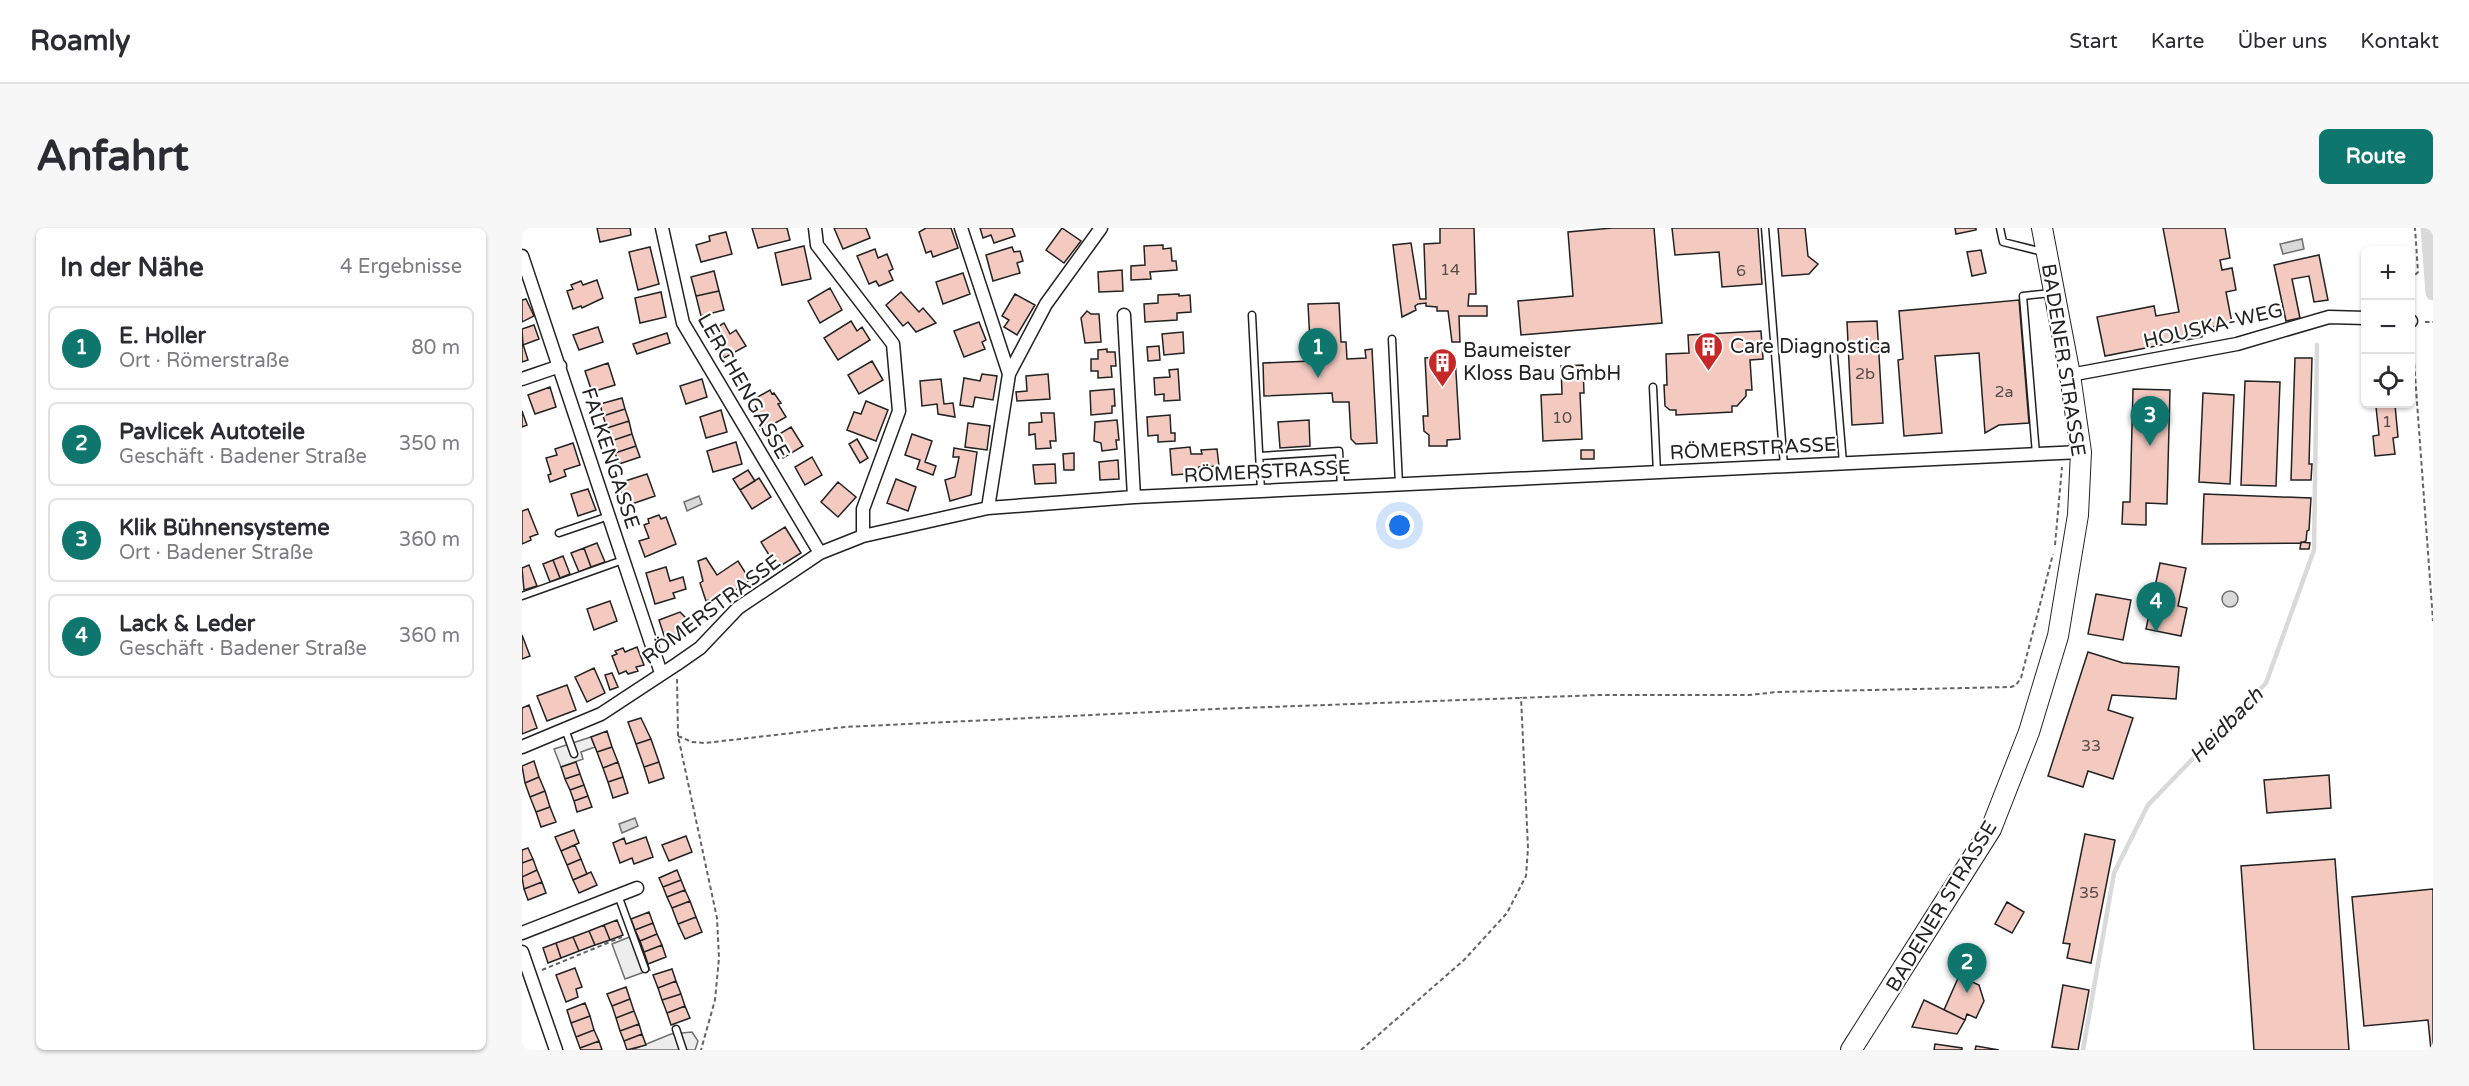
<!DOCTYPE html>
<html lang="de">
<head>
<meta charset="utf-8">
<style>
	body { margin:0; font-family:"Varela Round",sans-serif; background:#f7f7f7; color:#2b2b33 }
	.controls { position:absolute; right:18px; top:18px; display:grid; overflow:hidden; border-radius:9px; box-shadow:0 2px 4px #0004 }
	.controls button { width:54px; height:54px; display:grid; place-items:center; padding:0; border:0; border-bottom:2px solid #e1e1e2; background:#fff; color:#2b2b33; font:30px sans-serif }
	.you { position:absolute; left:878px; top:298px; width:21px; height:21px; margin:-15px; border:4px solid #fff; border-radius:50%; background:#1a73e8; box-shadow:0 0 0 9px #1a73e833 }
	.badge { display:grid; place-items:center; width:39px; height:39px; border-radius:50%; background:#0f766e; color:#fff; font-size:20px; font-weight:700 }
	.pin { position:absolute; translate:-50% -50px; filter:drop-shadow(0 2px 3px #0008) }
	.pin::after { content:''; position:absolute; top:32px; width:21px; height:18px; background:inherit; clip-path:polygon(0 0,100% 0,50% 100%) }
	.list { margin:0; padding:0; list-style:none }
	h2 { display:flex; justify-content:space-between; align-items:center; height:78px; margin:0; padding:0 24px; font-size:26px }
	h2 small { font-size:20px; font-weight:400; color:#7c7c81 }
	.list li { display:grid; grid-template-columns:39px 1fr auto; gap:18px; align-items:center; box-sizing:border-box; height:84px; margin:0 12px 12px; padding:0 12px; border:2px solid #e1e1e2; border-radius:9px }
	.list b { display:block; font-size:22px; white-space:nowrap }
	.list p { margin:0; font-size:20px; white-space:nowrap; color:#7c7c81 }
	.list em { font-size:20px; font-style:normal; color:#7c7c81 }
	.icon { flex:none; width:33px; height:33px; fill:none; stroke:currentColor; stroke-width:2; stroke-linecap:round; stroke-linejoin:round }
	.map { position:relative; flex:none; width:1911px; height:822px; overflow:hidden; border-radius:9px }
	header { display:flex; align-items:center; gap:36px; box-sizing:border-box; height:84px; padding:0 30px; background:#fff; border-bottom:2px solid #e1e1e2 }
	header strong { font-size:28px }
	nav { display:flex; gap:33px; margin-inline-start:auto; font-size:21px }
	.intro { display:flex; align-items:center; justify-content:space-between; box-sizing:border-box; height:144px; padding:0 36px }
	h1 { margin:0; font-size:42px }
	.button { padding:15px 27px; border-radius:9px; background:#0f766e; color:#fff; font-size:21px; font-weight:700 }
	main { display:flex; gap:36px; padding:0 36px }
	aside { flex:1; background:#fff; border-radius:9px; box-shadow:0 2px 4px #0004 }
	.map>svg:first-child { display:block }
	.parking { fill:#ededed; stroke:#6f6f6f; stroke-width:1.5 }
	.water { fill:#d9d9d9; stroke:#6f6f6f; stroke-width:1.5 }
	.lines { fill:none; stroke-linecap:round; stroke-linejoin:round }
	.stream { stroke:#d9d9d9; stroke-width:4.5 }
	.canal { stroke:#d9d9d9; stroke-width:15 }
	.building { fill:#f3c9c0; stroke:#222; stroke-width:1.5 }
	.lane-casing { stroke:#222; stroke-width:9 }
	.street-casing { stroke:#222; stroke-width:15 }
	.primary-casing { stroke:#222; stroke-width:22 }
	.path { stroke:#646464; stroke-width:2; stroke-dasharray:4.5 3; stroke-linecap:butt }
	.lane { stroke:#fff; stroke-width:6 }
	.street { stroke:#fff; stroke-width:12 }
	.primary { stroke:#fff; stroke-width:20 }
	.labels { text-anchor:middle; stroke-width:4.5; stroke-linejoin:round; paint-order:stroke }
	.number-label { font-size:16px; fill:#564c4a }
	.street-label { font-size:20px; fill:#222; stroke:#fff }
	.poi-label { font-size:20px; fill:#222; stroke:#fff; text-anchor:start }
	.water-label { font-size:21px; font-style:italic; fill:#222; stroke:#fff }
</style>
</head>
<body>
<header>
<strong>Roamly</strong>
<nav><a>Start</a><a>Karte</a><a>Über uns</a><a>Kontakt</a></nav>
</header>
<div class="intro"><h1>Anfahrt</h1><a class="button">Route</a></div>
<main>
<aside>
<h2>In der Nähe<small>4 Ergebnisse</small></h2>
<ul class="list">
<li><span class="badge">1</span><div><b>E. Holler</b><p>Ort · Römerstraße</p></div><em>80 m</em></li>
<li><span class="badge">2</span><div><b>Pavlicek Autoteile</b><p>Geschäft · Badener Straße</p></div><em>350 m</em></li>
<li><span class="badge">3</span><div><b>Klik Bühnensysteme</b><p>Ort · Badener Straße</p></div><em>360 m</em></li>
<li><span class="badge">4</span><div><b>Lack &amp; Leder</b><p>Geschäft · Badener Straße</p></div><em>360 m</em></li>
</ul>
</aside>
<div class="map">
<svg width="1911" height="822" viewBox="0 0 1911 822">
	<rect width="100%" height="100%" fill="#fff"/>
	<path class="parking" d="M69,509l4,10 -14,5 2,7 -22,8 -7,-18z
		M115,706l13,36 -25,9 -13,-35z
		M170,804l6,9 -3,9h-63l39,-16z"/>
	<path class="water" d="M1780,11l2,10 -21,5 -3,-10z
		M177,268l3,8 -15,7 -3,-9z
		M1700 371a8 8 0 1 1 16 0a8 8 0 1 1-16 0Z
		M113,590l3,8 -16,7 -3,-9z"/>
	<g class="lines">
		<path class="stream" d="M1561,822l31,-177 34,-68 118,-122 48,-133 3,-205"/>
		<path class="canal" d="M1906,0l5,65"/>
	</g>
	<path class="building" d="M75,0h33l1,7 -31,7z
		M230,0h35l3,12 -32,8z
		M312,0h32l4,10 -27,11z
		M404,0h25l7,20 -25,9 -2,-6 -5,2 -7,-21z
		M458,0h32l3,8 -21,7 -3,-8 -8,3z
		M540,0l19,13 -17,22 -18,-13z
		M918,0h34l2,66h-7l-1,12h19v10h-28l1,26h-8l-4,-31h-11v-4l-11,-1v-3l-8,1 -3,2 1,4 -14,7 -9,-72 18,-2 9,56h6l-2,-55 16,-1z
		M1090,0h42l8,95 -141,12 -3,-34 55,-5 -5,-64z
		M1150,0h86l4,56 -40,3 -3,-35 -44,3z
		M1256,0h27l3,28 10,8 -9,10 -27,2z
		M1433,0h21v2l-20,4z
		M1641,0h62l5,30 -10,2 2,10 10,-2 4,22 -10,2 6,31 -31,6 1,8 -97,19 -8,-39 57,-11 2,10 23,-4z
		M204,4l6,22 -31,8 -5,-17 14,-4 -1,-5z
		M641,17v4l8,-1 1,13h4l1,9 -27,2 1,7 -20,1v-14l14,-1 -1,-19z
		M282,18l7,33 -29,6 -7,-32z
		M128,19l9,37 -21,6 -9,-38z
		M490,19l2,5 6,-1 3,10 -6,2 3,10 -27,8 -7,-26z
		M353,21l3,9 9,-4 6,15 -4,2 4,9 -14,6 -3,-5 -7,3 -12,-28z
		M1459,22l5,23 -14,3 -5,-24z
		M1797,27l9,45 -14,2 -5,-26 -17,3 8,39 -14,3 -12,-56z
		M600,42l1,21 -24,1 -1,-20z
		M192,43l5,20 -23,5 -5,-19z
		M441,45l7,21 -27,10 -7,-22z
		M75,52l6,18 -21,10 -1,-2 -8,3 -6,-18 6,-2 -2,-4 10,-4 2,4z
		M308,60l12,22 -22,13 -12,-22z
		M197,63l5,19 -23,6 -5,-20z
		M139,64l5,25 -26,6 -5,-25z
		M379,64l18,20 4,-4 13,15 -20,9 -8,-10 -5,4 -17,-21z
		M493,66l20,11 -18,30 -13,-8 5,-7 -7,-4z
		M657,66v2l11,-1 1,17 -14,1v7l-32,2 -1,-18 14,-1v-8z
		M4,71l8,17 -12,6v-22z
		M1497,72l10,123 -30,2 -14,8 -6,-80 -44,3 7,77 -38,3 -6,-76 5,-1 -4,-48z
		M817,75l2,39h5l1,17 19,-1 -1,-8 7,-1 5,94 -21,1 -5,-5 -2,-37h-16l-1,-9 -68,3 -1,-33 48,-2 -3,-57z
		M565,83l4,3h8l2,28 -16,1 -4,-25z
		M329,93l6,10 5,-4 8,13 -32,20 -14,-22z
		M1355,93l6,102 -31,2 -5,-103z
		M457,94l7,18 -4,2 3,7 -21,8 -10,-26z
		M202,95l6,11 6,-4 10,16 -22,12 -15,-26z
		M12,97l5,14 -16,6 -1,-16z
		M76,99l5,15 -24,8 -6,-15z
		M1239,103l2,28 -13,1 2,30h-6v6l-9,10h-5v6l-56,3v-5h-6l-5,-4 -1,-21h3l-1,-31 23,-1 -1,-18z
		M661,104l1,21 -20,2 -2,-21z
		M145,105l3,10 -33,11 -4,-10z
		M0,113l6,19 -6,2z
		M637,118l1,14 -12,1 -1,-14z
		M585,121v3h8l1,14h-5l1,11 -14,1v-7h-7v-12h7v-9z
		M933,128l5,83 -13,1v6h-18v-11l-5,-4 -1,-15h5l-3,-58z
		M1773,130h17l-3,106h3l-1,16h-20z
		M350,133l11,19 -24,14 -11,-19z
		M86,135l7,22 -23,7 -7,-21z
		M1061,137l1,28h-4l2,46 -39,2 -2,-46 21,-1 -1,-28z
		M656,141l2,31 -16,1v-7l-9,1 -1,-17 16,-1 -1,-7z
		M460,146l15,2 -4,24 -18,-3 -2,10 -13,-2 4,-27 16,3z
		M526,146l2,25 -33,2 -1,-9 11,-1 -1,-15z
		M180,151l5,18 -21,7 -6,-18z
		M419,151l3,25 9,-1 2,14 -17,-3 -1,-10 -15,2 -2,-25z
		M1723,153l35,1 -4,104 -35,-1z
		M28,159l6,20 -21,7 -7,-19z
		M592,161l1,17h-3v7l-21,2 -1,-24z
		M1611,161l37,1 -3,114 -21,-1v22l-24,-1 1,-22h7z
		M248,162l2,4 2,-1 7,10 -3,1 8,13 -25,14 -3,-5 3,-3 -12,-21z
		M1681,165l31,2 -4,89 -31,-2z
		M100,170l3,11 -22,7 -3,-12z
		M344,173l22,9 -12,31 -29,-11 7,-18 7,2z
		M1873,177l3,32 -5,1 2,16 -20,2 -2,-20 6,-1 -3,-28z
		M103,181l4,12 -22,7 -4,-12z
		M199,182l6,22 -21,6 -6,-21z
		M0,183l5,14 -5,2z
		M519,185h13l2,28h-6l1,7 -15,1 -1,-15 -6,1v-12l13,-1z
		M648,187l1,18h4v8l-17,1v-7l-10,1 -1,-19z
		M595,192l2,20h-3l1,9 -15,2 -1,-8 -7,-2 1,-19z
		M787,192l1,26 -30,2 -2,-26z
		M107,193l3,13 -21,7 -4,-13z
		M446,195l22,3 -3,24 -22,-3z
		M269,199l12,19 -20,12 -12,-19z
		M110,206l4,12 -21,7 -4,-12z
		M390,206l20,7 -7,21 11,4 -3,9 -16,-6 3,-9 -15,-5z
		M335,211l11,19 -8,5 -11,-19z
		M214,214l6,22 -29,8 -6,-21z
		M51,215l7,22 -16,5 2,6 -16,6 -2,-7 3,-1 -5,-16 11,-3 -2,-6z
		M114,218l4,11 -21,7 -4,-11z
		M668,219l1,7h11l-1,-4 16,-1 2,17 -20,1 1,6 -28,2 -2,-26z
		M432,220l23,4 -6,43 -21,6 -5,-21 10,-3 4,-20h-6z
		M1059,222h13v9h-13z
		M552,225v17h-10l-1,-16z
		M290,229l10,18 -17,10 -10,-18z
		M596,232l1,19 -19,1 -1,-18z
		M533,236l1,19 -21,1 -2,-19z
		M226,242l7,11 -15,9 -7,-11z
		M125,246l8,22 -29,10 -7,-23z
		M237,250l12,19 -19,12 -12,-19z
		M374,251l20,8 -8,24 -21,-8z
		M316,254l18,15 -18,20 -17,-15z
		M66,261l8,21 -18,6 -7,-22z
		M1682,266l107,4 -2,32 -2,1 -1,10 -5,2 -99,1z
		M6,281l10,25 -8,3 1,3 -9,4v-33z
		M137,287l2,4 5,-2 10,27 -31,13 -6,-16 10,-3 -5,-13 5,-2 -1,-4z
		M263,299l16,26 -24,15 -16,-26z
		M1779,314l9,1 -1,6h-9z
		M75,315l8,19 -14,5 -7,-19z
		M62,320l7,19 -12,5 -8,-19z
		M41,328l7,18 -10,4 -7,-18z
		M184,330l11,17 21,-14 12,19 -21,14 -23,7 -6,-18 3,-2 -5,-20z
		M31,332l7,18 -10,4 -7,-18z
		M1638,335l26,5 -8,38 9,2 -6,28 -35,-7z
		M7,337l8,21 -13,4 -2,-22z
		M144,339l4,14 13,-4 3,12 -13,4 2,5 -20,6 -9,-31z
		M1574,366l35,6 -8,40 -35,-6z
		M88,373l7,20 -23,9 -7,-21z
		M158,384l14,14 -26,22 -9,-28z
		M0,407l8,21 -8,3z
		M115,419l7,18 -8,2 2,4 -10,3 -2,-3 -7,3 -7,-18 5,-2 -2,-3 8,-3 2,4z
		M1566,424l35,11 56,4 -3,32 -64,-4 -4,15 25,8 -20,61 -25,-8 -5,16 -35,-11z
		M72,440l11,25 -18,9 -12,-25z
		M90,445l6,14 -8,3 -5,-15z
		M45,457l9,25 -29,11 -10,-25z
		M7,477l8,23 -15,6v-26z
		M119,490l10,21 -15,5 -8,-22z
		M85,503l5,16 -15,5 -6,-15z
		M129,511l8,23 -15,5 -8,-23z
		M90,519l6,15 -15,6 -6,-16z
		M12,533l5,16 -14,6 -3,-17z
		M54,534l4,12 -15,5 -4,-12z
		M96,534l5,15 -15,5 -5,-14z
		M137,534l5,16 -15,5 -5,-16z
		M58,546l4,11 -14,5 -5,-11z
		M1807,547l2,33 -64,5 -3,-33z
		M17,549l6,14 -15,6 -5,-14z
		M101,549l5,16 -15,5 -5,-16z
		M62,557l4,11 -14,5 -4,-11z
		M23,563l5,16 -14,5 -6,-15z
		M66,568l4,11 -15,5 -3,-11z
		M28,579l6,15 -15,5 -5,-15z
		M52,602l5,13 -18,8 -6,-14z
		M1563,606l30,6 -24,123 -24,-5 3,-14 -7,-1z
		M164,608l6,16 -23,9 -7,-16z
		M124,609l7,20 -19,7 -2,-6 -12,5 -7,-20 11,-5 2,6z
		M53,617l6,14 -14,6 -6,-14z
		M6,620l5,11 -11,4v-13z
		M11,631l4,11 -15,7v-14z
		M59,631l6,15 -14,6 -6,-15z
		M1813,631l14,191h-95l-13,-184z
		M15,642l5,12 -18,7 -2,-12z
		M155,642l4,10 -18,7 -4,-9z
		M69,644l6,13 -18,8 -6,-13z
		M159,652l4,10 -18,7 -4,-10z
		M20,654l4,11 -18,7 -4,-11z
		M1911,661v161h-2l-3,-30 -64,6 -12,-129z
		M163,662l5,11 -18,7 -5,-11z
		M168,673l6,16 -18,7 -6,-16z
		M1485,674l17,10 -12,21 -17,-9z
		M127,684l4,11 -18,7 -4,-11z
		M174,689l6,15 -17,7 -7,-15z
		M95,692l6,15 -13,5 -6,-15z
		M131,695l4,11 -17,7 -5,-11z
		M82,697l6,15 -15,5 -6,-14z
		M67,703l6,14 -16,6 -6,-14z
		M135,706l5,11 -18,7 -4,-11z
		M51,709l6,14 -18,7 -5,-15z
		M34,715l5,15 -13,5 -5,-15z
		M140,717l4,12 -18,7 -4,-12z
		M53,740l7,19 -6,2 2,8 -12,5 -10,-27z
		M150,741l4,12 -18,7 -5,-13z
		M1437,748l20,9 5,16 -8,17 -9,-4 -2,6 -21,-10z
		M154,753l5,13 -19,6 -4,-12z
		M1541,757l26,5 -11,60 -26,-3z
		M104,759l4,12 -18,7 -5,-12z
		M159,766l4,12 -18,7 -5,-13z
		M108,771l4,12 -18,7 -4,-12z
		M1402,772l41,20 -8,14 -45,-7z
		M63,775l5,13 -19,7 -4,-13z
		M163,778l5,12 -19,7 -4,-12z
		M112,783l5,13 -19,7 -4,-13z
		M68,788l4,14 -18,7 -5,-14z
		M117,796l3,10 -18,7 -4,-10z
		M72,802l5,11 -19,7 -4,-11z
		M120,806l4,11 -19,5 -3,-9z
		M77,813l3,9h-21l-1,-2z
		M1413,816l27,4v2h-28z
		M1454,818l23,4h-24z"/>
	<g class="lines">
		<defs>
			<path id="lane" d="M1243,0l19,238
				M1478,0l3,14 40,10
				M730,87l9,176
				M870,111l7,146
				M1312,128l9,107
				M1131,159l4,86
				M1514,226l-13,-158 28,-3
				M738,228l79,-5 2,36
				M37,305l50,-17
				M0,368l101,-36
				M43,501l9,25
				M96,667l27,74
				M154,801l7,21"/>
			<path id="street" d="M140,0l21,95 137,230
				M293,0l2,17 76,99 6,67 -36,98v27
				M439,0l48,146
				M0,28l139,417
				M602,87l10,182
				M1888,93h1
				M1548,147l167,-31 92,-27 37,1
				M0,151l38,-13
				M466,280l21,-134 37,-70 55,-76
				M0,519l79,-33 76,-50 23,-16 38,-40 82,-55 43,-17 125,-28 146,-11 947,-45
				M0,705l115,-45
				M0,724l34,98"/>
			<path id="primary" d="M1329,822l140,-221 38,-97 29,-96 20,-121 3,-63 -11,-77 -28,-147"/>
		</defs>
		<use href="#lane" class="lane-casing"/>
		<use href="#street" class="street-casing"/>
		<use href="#primary" class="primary-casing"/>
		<path class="path" d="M1888,52l8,-8 -3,-44
			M1903,94h8
			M1890,106l21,287
			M1533,317l7,-78
			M155,451l1,57 39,182 2,40 -4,42 -14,50
			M156,508l14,6 13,1 140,-16 370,-18 385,-14h149l29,-3 233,-5 5,-2 5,-7 32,-124
			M20,742l80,-33
			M839,822l103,-90 43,-47 19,-37 2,-28 -7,-151"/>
		<use href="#lane" class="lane"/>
		<use href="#street" class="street"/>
		<use href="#primary" class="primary"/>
	</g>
	<defs>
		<symbol id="building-pin" viewBox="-11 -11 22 30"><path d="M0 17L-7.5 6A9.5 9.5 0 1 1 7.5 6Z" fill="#c62828" stroke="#fff"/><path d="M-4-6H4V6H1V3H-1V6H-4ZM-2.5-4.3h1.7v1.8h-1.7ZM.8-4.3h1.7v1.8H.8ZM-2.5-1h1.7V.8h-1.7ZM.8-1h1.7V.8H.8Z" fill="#fff"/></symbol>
	</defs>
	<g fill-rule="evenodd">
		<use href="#building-pin" x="1170" y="102" width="33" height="45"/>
		<use href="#building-pin" x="904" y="118" width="33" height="45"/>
	</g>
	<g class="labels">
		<g class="number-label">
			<text x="928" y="47">14</text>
			<text x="1219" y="48">6</text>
			<text x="1343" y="151">2b</text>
			<text x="1482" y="169">2a</text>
			<text x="1040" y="195">10</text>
			<text x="1865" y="199">1</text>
			<text x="1569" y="523">33</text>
			<text x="1567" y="670">35</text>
		</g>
		<g class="street-label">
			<text transform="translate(1691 97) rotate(-13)" y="7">HOUSKA-WEG</text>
			<text transform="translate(1542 132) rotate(81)" y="7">BADENER STRASSE</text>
			<text transform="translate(222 158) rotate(60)" y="7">LERCHENGASSE</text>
			<text transform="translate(1231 220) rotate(-3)" y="7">RÖMERSTRASSE</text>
			<text transform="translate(89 230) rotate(72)" y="7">FALKENGASSE</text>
			<text transform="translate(745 243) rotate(-3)" y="7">RÖMERSTRASSE</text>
			<text transform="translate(189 381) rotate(-37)" y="7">RÖMERSTRASSE</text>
			<text transform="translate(1419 678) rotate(-59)" y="7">BADENER STRASSE</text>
		</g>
		<g class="poi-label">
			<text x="1208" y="125">Care Diagnostica</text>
			<text x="941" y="129">Baumeister<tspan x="941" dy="23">Kloss Bau GmbH</tspan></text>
		</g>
		<g class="water-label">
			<text transform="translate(1704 497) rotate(-46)" y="7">Heidbach</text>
		</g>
	</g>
</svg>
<div class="controls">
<button>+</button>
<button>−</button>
<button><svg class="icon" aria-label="locate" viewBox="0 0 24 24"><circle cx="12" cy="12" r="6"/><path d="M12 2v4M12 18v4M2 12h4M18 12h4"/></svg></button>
</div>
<div class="you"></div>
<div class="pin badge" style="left:796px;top:150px">1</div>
<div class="pin badge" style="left:1445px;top:765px">2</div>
<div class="pin badge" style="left:1628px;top:218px">3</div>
<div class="pin badge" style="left:1634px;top:404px">4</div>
</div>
</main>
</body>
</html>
